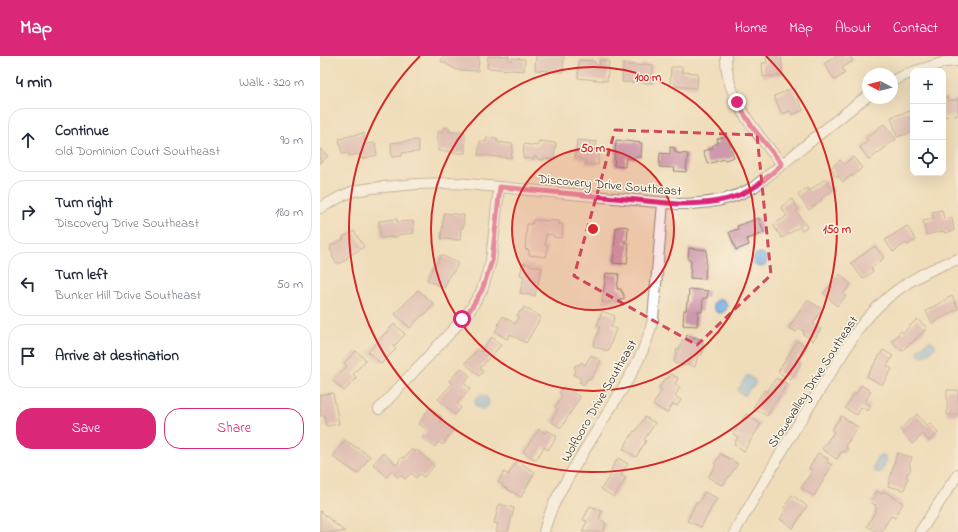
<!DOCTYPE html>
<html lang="en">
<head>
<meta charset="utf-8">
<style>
	body { margin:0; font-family:"Indie Flower",sans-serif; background:#f2f2f3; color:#1f2937 }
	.controls { position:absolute; right:12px; top:12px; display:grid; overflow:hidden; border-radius:8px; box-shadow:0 4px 16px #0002 }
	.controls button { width:36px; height:36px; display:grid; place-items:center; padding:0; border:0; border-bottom:1px solid #e0e1e3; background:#fff; color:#1f2937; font:20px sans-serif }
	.compass { position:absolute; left:542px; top:12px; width:36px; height:36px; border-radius:50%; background:#fff; box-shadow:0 4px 16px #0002; rotate:277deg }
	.stop { position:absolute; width:12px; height:12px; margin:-9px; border:3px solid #db2777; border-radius:50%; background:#fff }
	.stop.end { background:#db2777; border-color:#fff; box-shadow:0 1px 4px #0008 }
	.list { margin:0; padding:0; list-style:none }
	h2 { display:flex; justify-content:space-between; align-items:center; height:52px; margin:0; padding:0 16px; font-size:17px }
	h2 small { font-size:13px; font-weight:400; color:#747a83 }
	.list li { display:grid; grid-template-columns:26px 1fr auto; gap:12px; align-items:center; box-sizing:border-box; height:64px; margin:0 8px 8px; padding:0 8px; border:1px solid #e0e1e3; border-radius:16px }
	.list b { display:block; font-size:15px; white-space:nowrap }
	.list p { margin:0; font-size:13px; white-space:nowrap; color:#747a83 }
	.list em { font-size:13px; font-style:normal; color:#747a83 }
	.actions { display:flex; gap:8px; padding:12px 16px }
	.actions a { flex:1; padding:9px 0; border:1px solid #db2777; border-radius:16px; text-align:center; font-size:14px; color:#db2777 }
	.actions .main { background:#db2777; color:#fff }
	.icon { flex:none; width:22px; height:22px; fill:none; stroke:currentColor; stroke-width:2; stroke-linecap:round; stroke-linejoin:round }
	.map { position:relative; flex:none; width:638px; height:476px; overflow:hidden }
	header { display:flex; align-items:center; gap:24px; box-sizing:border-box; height:56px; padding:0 20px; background:#db2777; color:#fff }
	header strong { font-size:19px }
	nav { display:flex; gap:22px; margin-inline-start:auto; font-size:14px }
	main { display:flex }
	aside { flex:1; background:#fff }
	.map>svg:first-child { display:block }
	.water { fill:#75ade4; stroke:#506c88 }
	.building { fill:#ce99ac }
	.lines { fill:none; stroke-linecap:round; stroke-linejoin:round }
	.minor-casing { stroke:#8d8472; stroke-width:12 }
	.minor { stroke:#fff; stroke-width:10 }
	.route { stroke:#db2777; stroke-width:5 }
	.marked { fill:none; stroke:#d1495b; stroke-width:3; stroke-dasharray:8 5; stroke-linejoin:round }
	.ring { fill:none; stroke:#d62828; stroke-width:2 }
	.labels { text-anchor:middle; stroke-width:3; stroke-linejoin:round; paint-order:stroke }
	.street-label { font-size:13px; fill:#2b2b2b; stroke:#fcf5e5 }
	.centre { fill:#d62828; stroke:#fcf5e5; stroke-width:2 }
	.ring-label { font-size:12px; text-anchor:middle; font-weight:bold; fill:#d62828; stroke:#fcf5e5; stroke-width:3; stroke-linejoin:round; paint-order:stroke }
</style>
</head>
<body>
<header>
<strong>Map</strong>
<nav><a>Home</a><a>Map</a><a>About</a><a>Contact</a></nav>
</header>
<main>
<aside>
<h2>4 min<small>Walk · 320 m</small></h2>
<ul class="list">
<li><svg class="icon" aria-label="ahead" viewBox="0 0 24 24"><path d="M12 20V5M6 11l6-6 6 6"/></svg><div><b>Continue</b><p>Old Dominion Court Southeast</p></div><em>90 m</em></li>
<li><svg class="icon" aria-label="right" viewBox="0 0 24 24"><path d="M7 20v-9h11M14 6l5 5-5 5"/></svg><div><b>Turn right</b><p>Discovery Drive Southeast</p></div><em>180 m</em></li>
<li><svg class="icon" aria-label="left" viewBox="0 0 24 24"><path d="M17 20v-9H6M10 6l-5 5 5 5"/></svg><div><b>Turn left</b><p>Bunker Hill Drive Southeast</p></div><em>50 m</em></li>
<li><svg class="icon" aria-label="arrive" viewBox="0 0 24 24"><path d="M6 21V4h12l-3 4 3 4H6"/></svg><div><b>Arrive at destination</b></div></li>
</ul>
<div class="actions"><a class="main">Save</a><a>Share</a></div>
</aside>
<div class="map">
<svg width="638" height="476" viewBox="0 0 638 476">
	<rect width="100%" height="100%" fill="#fcf5e5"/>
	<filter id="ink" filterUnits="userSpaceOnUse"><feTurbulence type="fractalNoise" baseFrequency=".025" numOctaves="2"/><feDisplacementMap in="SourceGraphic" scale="8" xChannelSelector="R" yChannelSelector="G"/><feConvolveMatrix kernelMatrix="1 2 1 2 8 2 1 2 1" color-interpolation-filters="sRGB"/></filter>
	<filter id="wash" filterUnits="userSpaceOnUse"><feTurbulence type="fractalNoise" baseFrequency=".012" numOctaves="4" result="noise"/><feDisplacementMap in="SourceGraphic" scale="16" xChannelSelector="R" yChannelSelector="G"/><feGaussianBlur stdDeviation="0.9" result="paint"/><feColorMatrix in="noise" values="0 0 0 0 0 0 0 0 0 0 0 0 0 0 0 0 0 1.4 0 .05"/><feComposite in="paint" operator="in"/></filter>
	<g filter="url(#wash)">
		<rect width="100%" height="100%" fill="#efdcb9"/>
		<path class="water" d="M433 204a7 7 0 1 1 14 0a7 7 0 1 1-14 0Z
			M393 250a7 7 0 1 1 14 0a7 7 0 1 1-14 0Z
			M608,285h3l4,3v4l-10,8h-6l-1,-1v-5z
			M427,319l8,5 -1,2 2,1 -3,4h-2l-6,9 -8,-5z
			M155 346a7 7 0 1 1 14 0a7 7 0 1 1-14 0Z
			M563,399l2,1 2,4 -6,12 -3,1 -4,-2 -1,-3 5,-12z"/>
		<g id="blocks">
			<path class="building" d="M124,0h35l-1,15 -21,-1 -16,-9z
				M168,0h21v4l2,1 1,-3 13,1 -1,12 -37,-3z
				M216,0h28l-1,16 -28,-2z
				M446,0h15l2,19 -20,2 -1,-14h5z
				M516,0h14l3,5 -11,7 3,5 -10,7 -11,-16z
				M259,4l15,1 3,5 2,1 1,-7 9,1 -2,20 -29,-3z
				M303,8l19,2v-2l11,1 -1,18 -30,-1z
				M351,11h11v5l16,1 -1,15 -27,-2z
				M473,32l10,22 -11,5 -2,-4 -8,3 -8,-18z
				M627,41l1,4 10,-2v16l-8,2 -1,-1 -6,1v-19z
				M593,54v22l-16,5 -6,-20z
				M564,68l12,15 -27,21 -9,-13 8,-6 -2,-3z
				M123,72h6v4h16v21h-13v-2h-14v-19h5z
				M44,77l1,11 10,-1 2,12 -16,4 -1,-5 -11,2 -1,-3 -6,1 -3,-15 6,-1v-1z
				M407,80l7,21 -9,3 -1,-1 -16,5 -5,-13 10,-3 -1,-2 6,-3 -1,-4z
				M167,81l10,1v4l16,2 -2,14 -33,-3 2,-14 6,1z
				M98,84l1,12 -17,1v3l-10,1 -1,-14z
				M257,84l20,2 -1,10 3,1 -1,12 -13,-1 1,-4h-5v-2l-6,-1z
				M296,84l26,3 -1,14h-6v2l-9,-1 -1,9 -11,-1z
				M219,85l17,2 -2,16 -10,-1v2l-7,-1v-2l-2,-1 -1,3 -11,-1 1,-14 14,2z
				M350,91l5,1v4l2,1 11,1 -2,18 -12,-1 1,-3 -16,-1 1,-14 10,1z
				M0,93l8,7 -8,8z
				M533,101l9,11 -10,9 -1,-2 -8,7 -5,-6 -2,1 -3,-4 1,-1 -3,-4 9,-8 4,4z
				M505,123l8,11 -12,9 1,1 -13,10 -11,-15 9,-7 2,3z
				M472,143l7,10 -3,2 11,16 -5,4 -3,-4 -17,11 -9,-13 14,-9 -6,-9z
				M622,154l2,9 8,-2 2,14 -10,2v-2l-18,4 -3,-14 11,-2 -2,-7z
				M124,157l20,2 -1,13h-2l-1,12 -19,-1z
				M439,162l5,15 -17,6 2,6 -13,5 -7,-18 9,-3 -1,-3z
				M77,163v3l16,-1 1,12 -17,2v2l-16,1 -2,-17z
				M213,164l26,1v3h4l-1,14 -8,-1v-2l-8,-1 -1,11h3l-2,12 -17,-2v-5l-4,-1 2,-25h5z
				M301,170l7,1 -1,14h-3v2h5l-2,21 -14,-1 3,-36h4z
				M587,170l9,14 -9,5 -1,-2 -13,9 -8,-12z
				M34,175l10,16 -18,11 1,1 -8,5 -1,-2 -2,1 -4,-7 1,-1 -3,-6 1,-1 -1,-2 14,-7 -1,-2z
				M555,190l9,12 -13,10 2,3 -10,8 -12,-16z
				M369,192l18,2 -2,29 -15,-1 1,-18h-3z
				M121,199l17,8 -5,10 -2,-1 -7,16 -17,-8 8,-16 1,1z
				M203,207l19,5 -7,28 -15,-3 4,-17 -4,-1z
				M286,217l13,1 -2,15h4v3h2v3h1v4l-2,-1v2h-2v2h-4l-6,-1 -1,2 -7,-1z
				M520,218l11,10 -8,10 3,2 -9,10 -14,-13z
				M369,233l19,2 -1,7h-4l-1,14 -4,-1 -1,15 -14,-1 1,-15h2l1,-8h1z
				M98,234l16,14 -11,12 -1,-1 -12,13 -15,-14z
				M632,240l6,13 -26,14 -6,-12z
				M487,244l15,9 -9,15 8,5 -8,12 -10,-7 1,-3 -5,-3 -3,4 -7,-4z
				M204,251l17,10 -15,26 -16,-9 -3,5 -12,-7 4,-7 -1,-1 5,-8 12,8 4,-7 -2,-1 4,-6 1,1z
				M282,255l13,5 -4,11 5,2 -8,22 -15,-5 7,-19 -3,-1z
				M597,263l10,9 -16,16 -1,-1 -8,8 -10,-10 9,-10 2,2z
				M74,268l11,10 -10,11 -1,-1 -2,1 4,4 -15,15 -13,-12z
				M367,279l16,5 -1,6h2l-2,9 -4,-1 -3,13 -9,-3v2l-12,-3 3,-14 2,1 3,-10h3z
				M172,281l9,8 -21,23 3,4 -4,4 -14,-13 13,-14 3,3 3,-3 -1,-1z
				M477,285l10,6 -6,10 -2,-1 -3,4 5,3 -10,17 -13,-8z
				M563,294l10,6 -6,10 5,3 -10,16 -15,-9z
				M36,295l10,9 -13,14 4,4 -13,13 -11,-10 14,-15 -3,-3z
				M271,299l10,6 -11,19 -3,-1 -3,6 -5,-3 2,-3 -8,-5 3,-3 -2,-4 2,-2h3l2,-3 4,3z
				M141,312l9,8 -6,7 6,6 -13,14 4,5 -6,7 -17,-16 14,-15 -3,-3z
				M351,318l7,4 -3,6 5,3 -5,9 6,4 -4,6 -4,-2 -6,9 -14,-8 9,-15 -3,-2 4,-6 3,-4 2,1z
				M456,322l11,6 -20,32 -14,-8 11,-18 3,2z
				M541,329l10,6 -6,11 6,4 -3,5 -7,-4 -4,8 -12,-7 9,-15 2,1z
				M243,331l17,10 -19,31 -10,-7 7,-12 -3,-2 7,-12 -3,-1z
				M627,334h11v25h-11z
				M13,337l6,31 -13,2 -2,-11 -4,1v-21z
				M109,352l13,9 -2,4 13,9 -10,15 -5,-3 -3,5 -13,-9 5,-8 -8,-6z
				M426,358l15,10 -17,27 -10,-7 4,-7 -5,-3z
				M597,358l10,12 3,-3 8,10 -9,8 -6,-7 -11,10 -12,-15z
				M521,360l17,11 -12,18 1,4 -2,3h-4l-4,7 -15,-10 12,-17 -2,-2z
				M325,361l10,6 -11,17 2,1 -10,16 -13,-8 11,-18 1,1z
				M219,373l6,4 2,-3 10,6 -9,14 -4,-3 -8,13 -13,-8z
				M25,384l25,16 -12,18 -25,-17z
				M92,393l3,3 2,-2 17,16 -10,11 -4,-3 -4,4 -5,-5 -6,6 -5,-4 -2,2 -7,-6 -4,6 -14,-13 10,-11 14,12 2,-2 -1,-1 4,-5 2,1z
				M498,397l10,6 -1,3 5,3 -18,31 -13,-8 12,-18 -4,-2z
				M577,397l15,4 -3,9 2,1 -2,6 -1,-1 -2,5 2,1 -4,12 -16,-4z
				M401,398l17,10 -15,21 -1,-1 -1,1 -13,-8 8,-12 -2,-1z
				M298,402l10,6 -7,11 5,3 -12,19 -13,-8 12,-18 -2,-2z
				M197,405l18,11 -14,25 -19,-11 1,-2 -5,-2 6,-10 4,3z
				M557,435l5,3 2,-3 19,12 -8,15 -4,-2 -10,16h-4l-10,-6 10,-18 -2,-1 1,-2 -5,-2z
				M384,436l13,6 -16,29 -14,-6 9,-19 3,1z
				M472,439l15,11 -14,22 -13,-9 6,-9 -2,-2z
				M179,448l15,4 -6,24h-12l2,-8 -4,-1z
				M270,450l12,5 -3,8 6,3v2h1l-3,8h-21l5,-11 -4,-1z
				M0,455l25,21h-25z"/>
		</g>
	</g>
	<g filter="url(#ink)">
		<use href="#blocks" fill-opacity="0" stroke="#8d8472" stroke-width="1"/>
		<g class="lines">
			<defs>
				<path id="minor" d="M406,0c-1,42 31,78 56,108
					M596,15l29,-9 13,-1
					M572,25l21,-9
					M0,152l22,-12 12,-5 18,-3 45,-4 39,-1 222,21c28,0 52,-3 76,-17l104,-84 10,-7
					M59,353l71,-76 20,-23 12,-20 9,-29 8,-74
					M224,476c5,-22 16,-41 28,-61 13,-22 27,-44 41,-67 17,-27 33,-53 40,-85l10,-116
					M415,476l4,-8 56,-95 64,-101c4,-5 8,-10 12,-14 23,-26 55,-44 87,-55
					M600,476l38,-58"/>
			</defs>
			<use href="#minor" class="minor-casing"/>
			<use href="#minor" class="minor"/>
		</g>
	</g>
	<g class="lines" filter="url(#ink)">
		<path class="route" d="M142,263l8,-9 12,-20 10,-29 8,-74 178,17c26,0 53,-2 75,-16 11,-7 20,-16 29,-24l-29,-36 -16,-26"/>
	</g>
	<path d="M0 0H638V476H0ZM295,74l142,5 14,140 -74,70 -123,-69z" fill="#efdcb9" fill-opacity=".55" fill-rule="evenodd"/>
	<path class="marked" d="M295,74l142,5 14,140 -74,70 -123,-69z"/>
	<circle cx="273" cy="173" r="81" fill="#d62828" fill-opacity=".12"/>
	<g class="ring">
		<circle cx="273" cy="173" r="81"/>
		<circle cx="273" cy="173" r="162"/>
		<path d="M446 0A244 244 0 1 1 100 0"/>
	</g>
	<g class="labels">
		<g class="street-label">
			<text transform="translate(290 128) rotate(5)" y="5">Discovery Drive Southeast</text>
			<text transform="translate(492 325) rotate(-57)" y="5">Stowevalley Drive Southeast</text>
			<text transform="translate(278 344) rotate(-60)" y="5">Wolfboro Drive Southeast</text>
		</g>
	</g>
	<circle cx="273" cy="173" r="6" class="centre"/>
	<g class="ring-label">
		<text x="328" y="25">100 m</text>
		<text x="273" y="96">50 m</text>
		<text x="517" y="177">150 m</text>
	</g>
</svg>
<div class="controls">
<button>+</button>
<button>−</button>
<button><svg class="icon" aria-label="locate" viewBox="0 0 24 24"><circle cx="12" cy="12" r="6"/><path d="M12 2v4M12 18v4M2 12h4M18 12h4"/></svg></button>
</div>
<svg class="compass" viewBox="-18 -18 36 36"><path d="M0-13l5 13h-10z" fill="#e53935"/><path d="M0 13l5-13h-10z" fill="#747a83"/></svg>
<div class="stop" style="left:142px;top:263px"></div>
<div class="stop end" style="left:417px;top:46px"></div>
</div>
</main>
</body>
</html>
